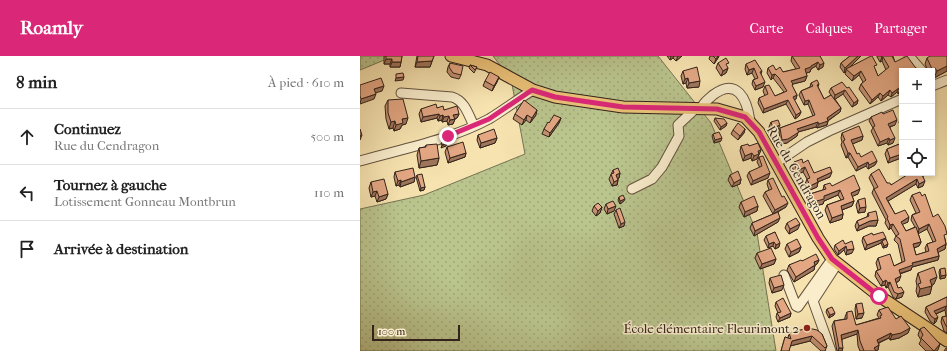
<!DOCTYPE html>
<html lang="fr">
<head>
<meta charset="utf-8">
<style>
	body { margin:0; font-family:"IM FELL French Canon",serif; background:#f2f2f2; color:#222 }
	.controls { position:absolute; right:12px; top:12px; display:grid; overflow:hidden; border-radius:0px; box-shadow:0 2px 6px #0003 }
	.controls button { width:36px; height:36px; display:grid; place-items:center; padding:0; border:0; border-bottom:1px solid #e0e0e0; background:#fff; color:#222; font:20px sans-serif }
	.scale { position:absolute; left:12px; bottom:10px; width:88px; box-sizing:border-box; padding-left:4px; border:2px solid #33231a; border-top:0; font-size:11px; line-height:14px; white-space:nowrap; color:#33231a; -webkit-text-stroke:3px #f9edcc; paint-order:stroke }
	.stop { position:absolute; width:12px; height:12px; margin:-9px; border:3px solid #db2777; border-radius:50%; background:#fff }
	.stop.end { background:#db2777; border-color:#fff; box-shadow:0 1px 4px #0008 }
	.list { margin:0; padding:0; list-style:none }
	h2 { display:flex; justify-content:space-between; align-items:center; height:52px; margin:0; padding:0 16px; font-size:17px }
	h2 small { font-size:13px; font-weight:400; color:#767676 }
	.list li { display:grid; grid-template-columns:26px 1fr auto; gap:12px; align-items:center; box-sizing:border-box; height:56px; padding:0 16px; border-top:1px solid #e0e0e0 }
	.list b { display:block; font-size:15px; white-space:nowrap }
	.list p { margin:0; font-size:13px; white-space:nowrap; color:#767676 }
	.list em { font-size:13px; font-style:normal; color:#767676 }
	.icon { flex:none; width:22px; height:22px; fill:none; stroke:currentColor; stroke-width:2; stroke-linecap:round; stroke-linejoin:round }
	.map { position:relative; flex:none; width:587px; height:295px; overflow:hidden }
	header { display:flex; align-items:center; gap:24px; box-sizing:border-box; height:56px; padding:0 20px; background:#db2777; color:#fff }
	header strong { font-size:19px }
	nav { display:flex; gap:22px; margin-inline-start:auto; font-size:14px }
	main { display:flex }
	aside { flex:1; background:#fff }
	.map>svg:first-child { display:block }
	.grass { fill:url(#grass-dots); stroke:#767454 }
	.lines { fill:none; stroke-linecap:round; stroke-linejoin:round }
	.minor-casing { stroke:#645340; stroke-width:11 }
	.major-casing { stroke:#33231a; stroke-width:13 }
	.minor { stroke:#f9edcc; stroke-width:9 }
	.major { stroke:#ebc278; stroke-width:11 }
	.wall { fill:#c39071; stroke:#33231a; fill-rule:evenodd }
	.shaded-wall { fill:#9f755c; stroke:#33231a }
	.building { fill:#e3a783; stroke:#33231a }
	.route { stroke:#db2777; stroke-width:5 }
	.poi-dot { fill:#8f2418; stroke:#f9edcc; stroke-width:1.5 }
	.labels { text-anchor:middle; stroke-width:3; stroke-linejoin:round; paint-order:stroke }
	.street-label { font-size:13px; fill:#33231a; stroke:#f9edcc }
	.poi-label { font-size:13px; fill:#33231a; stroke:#f9edcc; text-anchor:end }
</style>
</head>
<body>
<header>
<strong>Roamly</strong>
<nav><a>Carte</a><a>Calques</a><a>Partager</a></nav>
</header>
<main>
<aside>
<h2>8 min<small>À pied · 610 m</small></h2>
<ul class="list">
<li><svg class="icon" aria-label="ahead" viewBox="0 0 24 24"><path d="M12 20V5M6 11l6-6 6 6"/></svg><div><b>Continuez</b><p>Rue du Cendragon</p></div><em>500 m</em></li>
<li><svg class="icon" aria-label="left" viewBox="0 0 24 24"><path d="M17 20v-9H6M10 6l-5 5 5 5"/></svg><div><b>Tournez à gauche</b><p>Lotissement Gonneau Montbrun</p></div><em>110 m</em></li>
<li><svg class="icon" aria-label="arrive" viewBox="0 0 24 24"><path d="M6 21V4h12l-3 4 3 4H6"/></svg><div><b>Arrivée à destination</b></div></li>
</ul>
</aside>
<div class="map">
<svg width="587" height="295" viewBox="0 0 587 295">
	<defs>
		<pattern id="grass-dots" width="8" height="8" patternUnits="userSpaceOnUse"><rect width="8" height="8" fill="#bac48d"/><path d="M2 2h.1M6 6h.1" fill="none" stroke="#a0a879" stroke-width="1.8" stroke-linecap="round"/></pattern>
	</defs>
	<rect width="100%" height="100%" fill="#f6e3b0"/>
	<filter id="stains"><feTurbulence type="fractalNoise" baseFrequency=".005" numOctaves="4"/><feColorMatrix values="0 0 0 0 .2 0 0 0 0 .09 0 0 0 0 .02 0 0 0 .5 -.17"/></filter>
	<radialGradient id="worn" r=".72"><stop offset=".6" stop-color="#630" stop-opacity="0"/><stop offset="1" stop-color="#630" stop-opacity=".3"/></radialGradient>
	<path class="grass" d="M0,0h34l-34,14z
		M133,0h165l53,67 46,110 19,118h-416v-142l64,-14 101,-41 -14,-75z"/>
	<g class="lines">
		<defs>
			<path id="minor" d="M549,0l13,15
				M572,30l15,-6
				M41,37l51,4c13,4 16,17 22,29
				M341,53c2,-7 7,-9 12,-14 24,-18 34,4 37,26
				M0,105c42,-12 90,-21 129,-42 15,-9 29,-20 44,-29
				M416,107l31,-21 22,-11 73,-32
				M272,133l20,-10 10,-12 17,-31 -1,-11 17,-16
				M424,219l12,31 2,1 34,-48
				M471,295l-18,-50 24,-37"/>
			<path id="major" d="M91,0l36,9 46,25 22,7 68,10 94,2 28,8 14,15 59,106 14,21 47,37 68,45"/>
		</defs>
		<use href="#minor" class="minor-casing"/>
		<use href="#major" class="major-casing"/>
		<use href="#minor" class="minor"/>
		<use href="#major" class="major"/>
	</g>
	<path class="wall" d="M24,0h18l-1,6 -1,5h-10v-3h-6z
		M57,0h17l-4,11h-15z
		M307,0h15l-6,5 -3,-3 -3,2z
		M350,0h9l-1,2 -4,6 -5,-5z
		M432,0h28l3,11 -5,3 -2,-4 -5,3 -1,3 -4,1 1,3 -2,5 -12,3 -1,2 5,9 -1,4 -2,1 7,12 -2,4 -4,3 -9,-15 -23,9 -5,-10 1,-5 6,-2 -2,-5 2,-5 10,10 9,-4 -7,-9 -4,-5 -2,2 -4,-7 1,-5 15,4 13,-3 -5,-8z
		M490,0h11l-12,12 26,1 3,7 8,-6 -4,-9 -2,1 -3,-5v-1h16l2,6 7,9v20l-4,3 -1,-2 -6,5 -3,-2 -7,6 -3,-4 -8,7 -11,-15 2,-5 2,-2 -4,-7 -7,6 -7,-7 1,-3 -2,2 -4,-6 1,-4z
		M587,0v15l-13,7 -1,-4h-1v-3h-4l-3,-7 2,-6z
		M90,7l11,12 -2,4 -8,-2 -4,-5 1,-5z
		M358,7l9,4 1,1 -2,5 -5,3 -5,-8z
		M386,8l16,7 -1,3 2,13 -8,3 -3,-6 1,-4 2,-1 -3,-6 -5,2 -2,-6z
		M110,9l7,2 -3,6 -5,-5z
		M323,15l16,16 -12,1 -1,-5 -3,1 -2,-8z
		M139,21l-2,5 -5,9 -9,-5 2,-5z
		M451,27l8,1 -1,3 6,12 7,-4 -2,-3 2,-4h16l11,12 -1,4 -5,3 -9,-13 -8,5 6,9 -1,4 -12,9 -1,4 -10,3 -1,-1 -18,5 -1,4 -10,7 -6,1 -2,-12 1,-4 33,-12 -5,-12 -4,1 -5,-10 2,-4 9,-4z
		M28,44l18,24 -4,1 -2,4 -6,2 -1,-3 -4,1 -3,-10 -1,-13z
		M542,51v16h-3z
		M77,52l22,6 -2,4 -2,1 -2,5 -5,1 -1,-4 -5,1v-2l-4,1 -1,-3 -16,4 -2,-8 2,-5z
		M155,58l21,1 -6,8 -4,-3 -4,5 -9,-6z
		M523,58l12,11 -5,2 3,16 -5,2 -1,-2 -9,3 -7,-15 2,-3 -4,-7 2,-4z
		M201,62l-2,5 -10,14 -7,-3 2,-5 5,-6z
		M355,62l12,5 -1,3 -6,4 -6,-9z
		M411,66l7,8 -7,3 -2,-6z
		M385,73l-1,4 -6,7 -7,-6 2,-4z
		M482,77l21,3 -1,4 -10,4 5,10 4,3 16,4 -2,4 -7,4 -2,-3 -10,5 -8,-14 -2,1 -5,-13 1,-3 -1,-4z
		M353,78l8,7 -7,2 -2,-7z
		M118,79l19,3 -2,5 -15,5 -3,-8z
		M542,87v19l-1,-4 -13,5 -3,-9 2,-5z
		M66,89l13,13 -2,7 -18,3 -2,-13 2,-7 6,-1z
		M381,90h8l12,4 -4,9 -5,2 -1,-3 -8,3 -3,-10z
		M87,91l19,6 -1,4 -17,6 -3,-11z
		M399,101l9,21 -17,7 -4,-9 2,-4 11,-4 -3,-6z
		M434,106l9,1 11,10 16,4 -12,5 -1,5 -9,4 -3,-7 2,-5 -4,-7 -7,3 -4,-8z
		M253,114l7,3 -1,5h-1v2l-1,5 -5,1 -3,-7z
		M35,116l20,5 -1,5 -14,5 -1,-2 -3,1 -2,-9z
		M564,117l-1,4v9l-5,2 -2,-4 -28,17 7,13 13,8 -6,2 4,7 9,-4 -4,-7 1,-5 4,-2 -6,-13 2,-5 21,22 12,22 1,5 -1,5 -7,3 1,4 -1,4 -26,7 -1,3 -11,4 -1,7 -3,2 6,14 -6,2 -3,-2 -5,-10 -2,1 -1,-3 -4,1 -6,-10 1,-5 2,-1 -2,-7 2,-5 16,8 8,-4 -4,-18 -4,-4 2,-4 -5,-8 -2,2 -4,-7 1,-3 -14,-27 2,-5 -5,-10 2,-4 20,11zM567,173l6,13 -6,2 -2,4 1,4 -10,3 -2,-7 5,-2 2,-4 -3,-9z
		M57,119l8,12 -1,3 -4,1 -4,-14z
		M370,119l11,4 -1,5 -8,3 -4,-7z
		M408,124l18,27 -8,5v10l-24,14 -4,-8 2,-5 21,-9 -10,-18 2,-4 4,-2 -2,-6z
		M11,126l17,12 -2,5 -9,3 -2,-6 -4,1 -2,-9z
		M464,129l8,1 26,8 -6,2 2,5 -2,5 -10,4 1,4 -1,5 -12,4 -5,-13 2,-5 14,-5 -3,-5 -14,6 -1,3 -12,3 -3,-8 2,-5 13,-4z
		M259,141l5,4 -4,3 -2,-4z
		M498,144l7,12 -7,1 -2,-8z
		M381,146l17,4 -1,5 -13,6 -5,-10z
		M246,148l8,7 -7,3 -3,-5z
		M234,150l8,1 -2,6 -4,3 -4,-5z
		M256,154l8,16 -5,2 -5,-14z
		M508,157l10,7 -2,6h-7l-12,5 -2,-5 2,-5 10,-4z
		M427,167l11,6 -9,5 -4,-6z
		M415,176l4,15 -4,2 -2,-3 -5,2 -4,-8 2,-4z
		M513,179l12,5 2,7 -4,1 -2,-5 -16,7 -3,-9 1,-4z
		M427,188l14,3 -2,5 -10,5 -4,-8z
		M485,188l7,9 -6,2 -2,-5 -6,5 -4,-6 1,-4z
		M397,197l19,6 -2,5 -14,5 -5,-11z
		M459,204l-2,4 -2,1 -1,5 -20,12 -7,-12 2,-5 13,-4z
		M580,213l6,6 -1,3 -5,1 -1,-7z
		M558,217l16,11 -2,1 -2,9 -12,3 -2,-6 1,-5 -1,-5z
		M410,222l12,12 -10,3 -3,-10z
		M587,241v36l-3,-2 -3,-9 1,-5 4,-1 -1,-6 -9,4v8l-2,2 -4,-3 -5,-9 1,-5z
		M416,246l15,11 -1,4 -12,5 -2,-5 1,-4h1l-3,-7z
		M496,248l6,14 -6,1 -1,-10z
		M467,253l7,6 -5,3 -3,-6z
		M519,254l17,9 14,9 -2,5 -9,5 -9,2 -1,-2 -10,5 -1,7 -2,1h-16l-2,-5 -1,-12 -15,5v12h-5l-5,-25 2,-5 11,-2v-2l2,-5 9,13 23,-7 -2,-3z
		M560,273l20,15 -3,7h-11l-7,-7 2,-4 -3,-5z
		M429,277l33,1 5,12 -2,5h-4l-11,-10 -20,5 -1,5h-8l4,-14 3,1z"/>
	<path class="shaded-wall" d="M311,0h3l-1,2 -3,2z
		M318,0h4l-6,5z
		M358,0h1l-1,2 -4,6 2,-5z
		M498,0h3l-14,14 -1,-1v2l-2,2 1,-5z
		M522,1h1l-1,4 -2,1z
		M26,3h6l-2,5h-6z
		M72,5l-2,6h-15l2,-5z
		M32,6h9l-1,5h-10z
		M458,6l-2,4 -5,3 -1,3 -7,2 2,-5z
		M464,7l-1,4 -5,3 2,-5z
		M587,10v5l-13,7 3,-7z
		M368,12l-2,5 -5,3 2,-5z
		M394,12l-2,5 -5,2 2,-5z
		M575,12l-2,6h-1v-5z
		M501,15l-2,4 -7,6 2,-5z
		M415,18l-2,4 -2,2 1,-5z
		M447,20l-2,5 -16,4 2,-4z
		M44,21l-1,3 -8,1 1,-3z
		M139,21l-2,5 -5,9 2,-5z
		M328,22l-2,5 -3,1 2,-5z
		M340,25l-1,6 -12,1 2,-5z
		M405,26l-2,5 -8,3 1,-4z
		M24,30l-2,5 -10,3 2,-5z
		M539,32l-2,4 -6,5 1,-4z
		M542,32v3l-4,3 2,-5z
		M485,34l-2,4 -9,6 1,-5z
		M530,34l-2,5 -7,6 2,-5z
		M520,37l-2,4 -8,7 2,-4z
		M16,38l-2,5 -14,5 1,-5z
		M437,39l-1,4 -5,3 2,-5z
		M428,44l-2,4 -23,9 1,-4z
		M449,44l-1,4 -4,1 1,-4z
		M498,44l-1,4 -5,3 2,-4z
		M481,52l-1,4 -14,10 2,-1 -1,4 -10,3 2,-4z
		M177,54l-1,5 -6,8 2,-5z
		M441,56l-2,4 -4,3 1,-4z
		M79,58l-2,4 -16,4 2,-5z
		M99,58l-2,4 -5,2 1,-5z
		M83,59l-1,5 -4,1 2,-5z
		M167,59l-1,5 -4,5 2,-5z
		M89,60l-2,5 -5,1 2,-5z
		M48,62l-2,6 -4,1 -2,4 -6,2 2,-6 6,-6z
		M201,62l-2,5 -10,14 1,-4z
		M95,63l-2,5 -5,1 2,-5z
		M541,63h1v4h-3z
		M537,64l-2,5 -9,3 2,-4z
		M35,65l-2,7 -4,1 2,-7z
		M458,66l-2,5 -18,5 -1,4 -10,7 -6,1 1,-4 15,-11z
		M367,67l-1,3 -6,4 1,-3z
		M420,69l-2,5 -7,3 2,-5z
		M385,73l-1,4 -6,7 2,-4z
		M2,79l-2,5v-4z
		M503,80l-1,4 -12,5 1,-5z
		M137,82l-2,5 -15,5 1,-5z
		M362,82l-1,3 -7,2 1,-3z
		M529,82l-2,5 -9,3 2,-4z
		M535,82l-2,5 -5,2 2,-5z
		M87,88l-1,2 -5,2 1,-3z
		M401,94l-4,9 -5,2 2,-5 4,-5z
		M106,97l-1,4 -17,6 2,-5z
		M392,97l-1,5 -8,3 2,-5z
		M488,97h2l-2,4 -2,1z
		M542,98l-1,4 -13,5 2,-5z
		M79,102l-2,7 -18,3 2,-7z
		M517,105l-2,4 -7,4 1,-4z
		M508,106l-2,4 -10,5 2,-4z
		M445,111l-2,5 -7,3 1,-4z
		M472,116l-2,5 -15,6 2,-4z
		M260,117l-1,5 -4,2 1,-5z
		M410,117l-2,5 -17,7 2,-4z
		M55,121l-1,5 -14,5 1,-5z
		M381,123l-1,5 -8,3 2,-4z
		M557,123l-1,5 -31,19 1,-5z
		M41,124l-2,5 -3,1 2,-5z
		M258,124l-1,5 -5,1 2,-4z
		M565,125l-2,5 -5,2 1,-4z
		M458,126l-1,5 -9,4 2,-5z
		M65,131l-1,3 -4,1 1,-3z
		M500,133l-2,5 -9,4 2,-5z
		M480,134l-2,5 -14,6 -1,3 -12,3 2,-5 11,-6z
		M17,135l-2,5 -4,1 2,-5z
		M28,138l-2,5 -9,3 2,-5z
		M265,143l-1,2 -4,3v-3z
		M494,145l-2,5 -13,5 2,-5z
		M428,147l-2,4 -13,7 2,-4z
		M256,150l-2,5 -7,3 1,-5z
		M398,150l-1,5 -13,6 1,-5z
		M242,151l-2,6 -4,3 2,-5z
		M506,151l-1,5 -7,1 2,-5z
		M483,158l-1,5 -12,4 2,-5z
		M549,161l-1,5 -9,4 2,-4z
		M420,162l-2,4 -24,14 1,-5z
		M518,164l-2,6h-7l-12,5 2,-5 11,-5z
		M265,166l-1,4 -5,2 2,-4z
		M440,168l-2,5 -9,5 1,-5z
		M533,168l-2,4 -2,2 1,-5z
		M569,168l-2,5 -9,5 1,-5z
		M526,182l-2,4 -2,-1 -1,2 -16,7 2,-5z
		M414,186l-1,4 -5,2 1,-4z
		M561,186l-2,4 -8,3 2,-5z
		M420,187l-1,4 -4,2 1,-4z
		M528,188l-1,3 -4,1 1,-2z
		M586,188l-1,5 -10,5 2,-5z
		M486,190l-2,4 -6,5 1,-4z
		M441,191l-2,5 -10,5 2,-5z
		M494,193l-2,4 -6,2 1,-5z
		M579,200l-1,4 -26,7 -1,3 -13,4 1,-4 13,-7z
		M416,203l-2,5 -14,5 2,-5z
		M459,204l-2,4 -5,3 2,-5z
		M455,209l-1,5 -20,12 2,-5z
		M586,219l-1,3 -5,1 1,-3z
		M541,220l-2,5 -6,3 2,-5z
		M577,221l-3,7 -5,3 3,-1 -2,8 -12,3 2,-8 10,-9z
		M526,224l-1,5 -4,1 2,-4z
		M530,226l-2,5 -2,1 2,-5z
		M424,229l-2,5 -10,3 2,-5z
		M544,236l-2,5 -6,2 2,-5z
		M586,250l-1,4 -12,5 1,-4z
		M431,257l-1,4 -12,5 2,-4z
		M475,257l-1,2 -5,3 1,-3z
		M504,257l-2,5 -6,1 2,-5z
		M578,261l-2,5 -2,2 1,-5z
		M550,272l-2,5 -9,5 -9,2 2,-5z
		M498,274l-1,4 -17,6 1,-5z
		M531,277l-2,5 -14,6 2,-4z
		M452,280l-2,5 -20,5 2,-5z
		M580,288l-2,6 -1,1h-3z
		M519,289l-1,5 -2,1 -2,-3z
		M479,292h4l-1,3h-4z"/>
	<path class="building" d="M26,0h16l-1,6h-9v-3h-6z
		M58,0h16l-2,5 -15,1z
		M353,0h5l-2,3z
		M432,0h28l4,7 -4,2 -2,-3 -7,4v1l-6,2 2,7 -16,5 2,3 -1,1 5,10 -4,2 8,15 -5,3 -8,-15 -24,9 -5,-11 9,-4 -3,-8 4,-1 6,11 12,-5 -8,-13 -4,-4 -3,1 -4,-7 5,-3 3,5 4,-3 3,5 17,-4z
		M490,0h8l-13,12 -4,-5z
		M511,0h1l5,9 -3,1 4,10 11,-9 -6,-10h-1l-1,-1h11l3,6 12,-6 8,11 5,4h-18v17l-2,1 -1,-1 -7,5 -2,-3 -7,6 -3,-3 -8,7 -11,-16 5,-4 -5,-9 -7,5 -8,-7z
		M570,0h17v10l-10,5 -2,-3 -3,1 -5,-11z
		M366,2l3,5 -3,1 2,4 -5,3 -5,-8z
		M395,4l7,11 -2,1 5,10 -9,4 -3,-6 5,-2 -4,-10 -5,2 -3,-6z
		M90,7l13,3 -2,9 -8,-2 -4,-6z
		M110,9l7,2 -2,3z
		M337,11l3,14 -11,2 -1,-5 -3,1 -2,-8z
		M130,16l9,5 -5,9 -9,-5z
		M43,17l1,4 -8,1v-4z
		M21,22l3,8 -10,3 2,5 -15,5 -1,-3v-11z
		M457,24l2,4 -2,1 7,14 7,-4 10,13 -14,10 1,3 -9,3 -1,-2 -21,7 2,3 -11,7 -6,1 -2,-12 35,-13 -6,-15 -4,1 -4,-10 12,-5 -2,-3z
		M482,26l5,6 2,-1 9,13 -4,3 -9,-13 -10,5 -4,-7z
		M43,43l5,19 -6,1 1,4 -7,2 -1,-4 -4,1 -3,-9v-13z
		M164,44l13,10 -5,8 -5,-3 -3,5 -9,-6z
		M76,48l1,4 6,-2 1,4 13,-4 2,8 -6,1 2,4 -5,1 -1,-4 -5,1 -1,-2 -3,1 -1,-2 -16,3 -2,-8z
		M533,54l4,10 -9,4 7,14 -5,2 -1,-2 -9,4 -7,-15 2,-1 -4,-9 11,-5 1,2z
		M194,59l7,3 -11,15 -6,-4 4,-7 1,1z
		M355,62l9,1 3,4 -6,4z
		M418,64l2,5 -7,3 -2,-6z
		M378,67l7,6 -5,7 -7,-6z
		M499,70l4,10 -12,4 6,14 2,-1 2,4 11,-6 5,10 -8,4 -1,-3 -10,5 -8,-14h-2l-5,-12 2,-1 -3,-7z
		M0,73l2,6 -2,1z
		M134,73l3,9 -16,5 -3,-8z
		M359,76l3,6 -7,2 -2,-6z
		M86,85l1,3 -5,1 -1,-2z
		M103,86l3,11 -16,5 -3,-11z
		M398,87l3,7 -3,1 1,3 -5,2 -2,-3 -7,3 -4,-10 7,-2 1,2z
		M542,87v11l-12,4 -3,-9z
		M77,88l2,14 -18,3 -2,-13 7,-1v-2z
		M403,100l7,17 -17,8 -4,-9 13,-6 -3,-9z
		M442,103l1,4 5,-3 6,13 16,-6 2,5 -15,7 1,3 -8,4 -3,-7 3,-1 -5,-11 -8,4 -3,-9z
		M53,112l2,9 -14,5v-2l-3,1 -3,-9z
		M258,112l2,5 -4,2 2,5 -4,2 -3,-8 3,-1 -1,-3z
		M519,113l8,14h3l1,2 19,-12h14l-2,2 3,6 -6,3 -2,-5 -31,19 9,16 10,-4 4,7 -8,5 5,9 10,-4 5,15 -8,2 3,11 13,-4 -2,-7 9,-3 -7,-17 -10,5 -7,-14 8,-3 -8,-17 8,-3 2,4 3,-2 8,23 5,-3 7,12 2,8 -3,1 2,9 -9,5 2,7 -27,7 1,2 -14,5 2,6 -6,3 3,9 3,-1 3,5 -6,2 -4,-2 -4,-10 -2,1 -2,-3 -3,2 -7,-11 5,-2 -3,-11 12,-4 4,12 11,-5 -5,-22 -4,-3 3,-2 -6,-10 -3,1 -3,-7 1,-1 -14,-28 4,-2 -7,-13z
		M378,115l3,8 -7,4 -4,-8z
		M62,118l3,13 -4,1 -4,-13z
		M494,119l6,14 -9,4 3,8 -13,5 2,8 -11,4 -5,-13 17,-6 -4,-9 -16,6v3l-11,3 -3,-8 16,-5 -2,-4 6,-2 2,3z
		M413,122l9,19 2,-1 4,7 -13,7 -10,-18 7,-3 -4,-9z
		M24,123l4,15 -9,3 -2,-6 -4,1 -2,-10z
		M263,139l2,4 -5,2 -1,-4z
		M394,140l4,10 -13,6 -4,-10z
		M505,142l1,9 -6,1 -2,-8z
		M253,145l3,5 -8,3 -2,-5z
		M238,147l4,4 -4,4 -4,-5z
		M260,152l5,14 -4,2 -5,-14z
		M516,155l2,9 -8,1 -11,5 -2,-5 12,-5 -1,-3z
		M418,156l2,6 -25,13 -3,-8z
		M436,162l4,6 -10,5 -3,-6z
		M415,176l5,11 -4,2 -2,-3 -5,2 -3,-8z
		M523,176l3,6 -19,7 -4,-8 9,-4 1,2z
		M437,183l4,8 -10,5 -4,-8z
		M526,183l2,5 -4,2 -2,-5z
		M483,184l2,4 7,-3 2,8 -7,1 -1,-4 -7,5 -4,-6z
		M411,192l5,11 -14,5 -5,-11z
		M456,198l3,6 -5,2 1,3 -19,12 -7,-12 12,-5 1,1z
		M574,211l3,10 -7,3 2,6 -12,3 -2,-5 3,-1 -3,-10z
		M585,212l1,7 -5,1 -1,-7z
		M421,219l3,10 -10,3 -4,-10z
		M587,241v10l-1,-1 -12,5 4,6 -3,2 -4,-3 -5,-9z
		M423,242l8,15 -11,5 -3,-5 4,-1 -5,-10z
		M502,247l2,10 -6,1 -2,-10z
		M472,251l3,6 -5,2 -3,-6z
		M528,251l8,12 5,-3 9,12 -9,5 -9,2 -1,-2 -14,7 2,5 -5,3 2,3h-12l-4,-10 -2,-11 -17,5 2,13h-4l-5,-27 13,-2v-7l5,-1 4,14 25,-7 -1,-2 2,-1 -3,-5z
		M587,260v11l-1,-1 -4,-9z
		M564,271l16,17 -6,7 -13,-13 2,-3 -3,-6z
		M448,272l9,2 5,4 5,12 -2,2 -13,-12 -20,5 -3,10h-8l4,-14 6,2 -2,-6z
		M586,292h1v3h-3z"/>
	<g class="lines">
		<path class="route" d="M88,80l41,-17 43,-29 23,7 68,10 94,2 28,8 14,15 59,106 14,21 47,37"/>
	</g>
	<circle class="poi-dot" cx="447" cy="272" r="4"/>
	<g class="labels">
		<g class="street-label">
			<text transform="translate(437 116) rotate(60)" y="5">Rue du Cendragon</text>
		</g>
		<g class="poi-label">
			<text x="439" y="277">École élémentaire Fleurimont 2</text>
		</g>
	</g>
	<rect width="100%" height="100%" filter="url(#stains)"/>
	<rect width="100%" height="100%" fill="url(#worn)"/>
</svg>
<div class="controls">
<button>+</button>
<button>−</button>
<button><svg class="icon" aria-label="locate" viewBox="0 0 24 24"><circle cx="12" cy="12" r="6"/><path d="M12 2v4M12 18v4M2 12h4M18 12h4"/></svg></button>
</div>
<div class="scale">100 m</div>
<div class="stop" style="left:519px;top:240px"></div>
<div class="stop end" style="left:88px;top:80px"></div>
</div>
</main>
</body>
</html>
